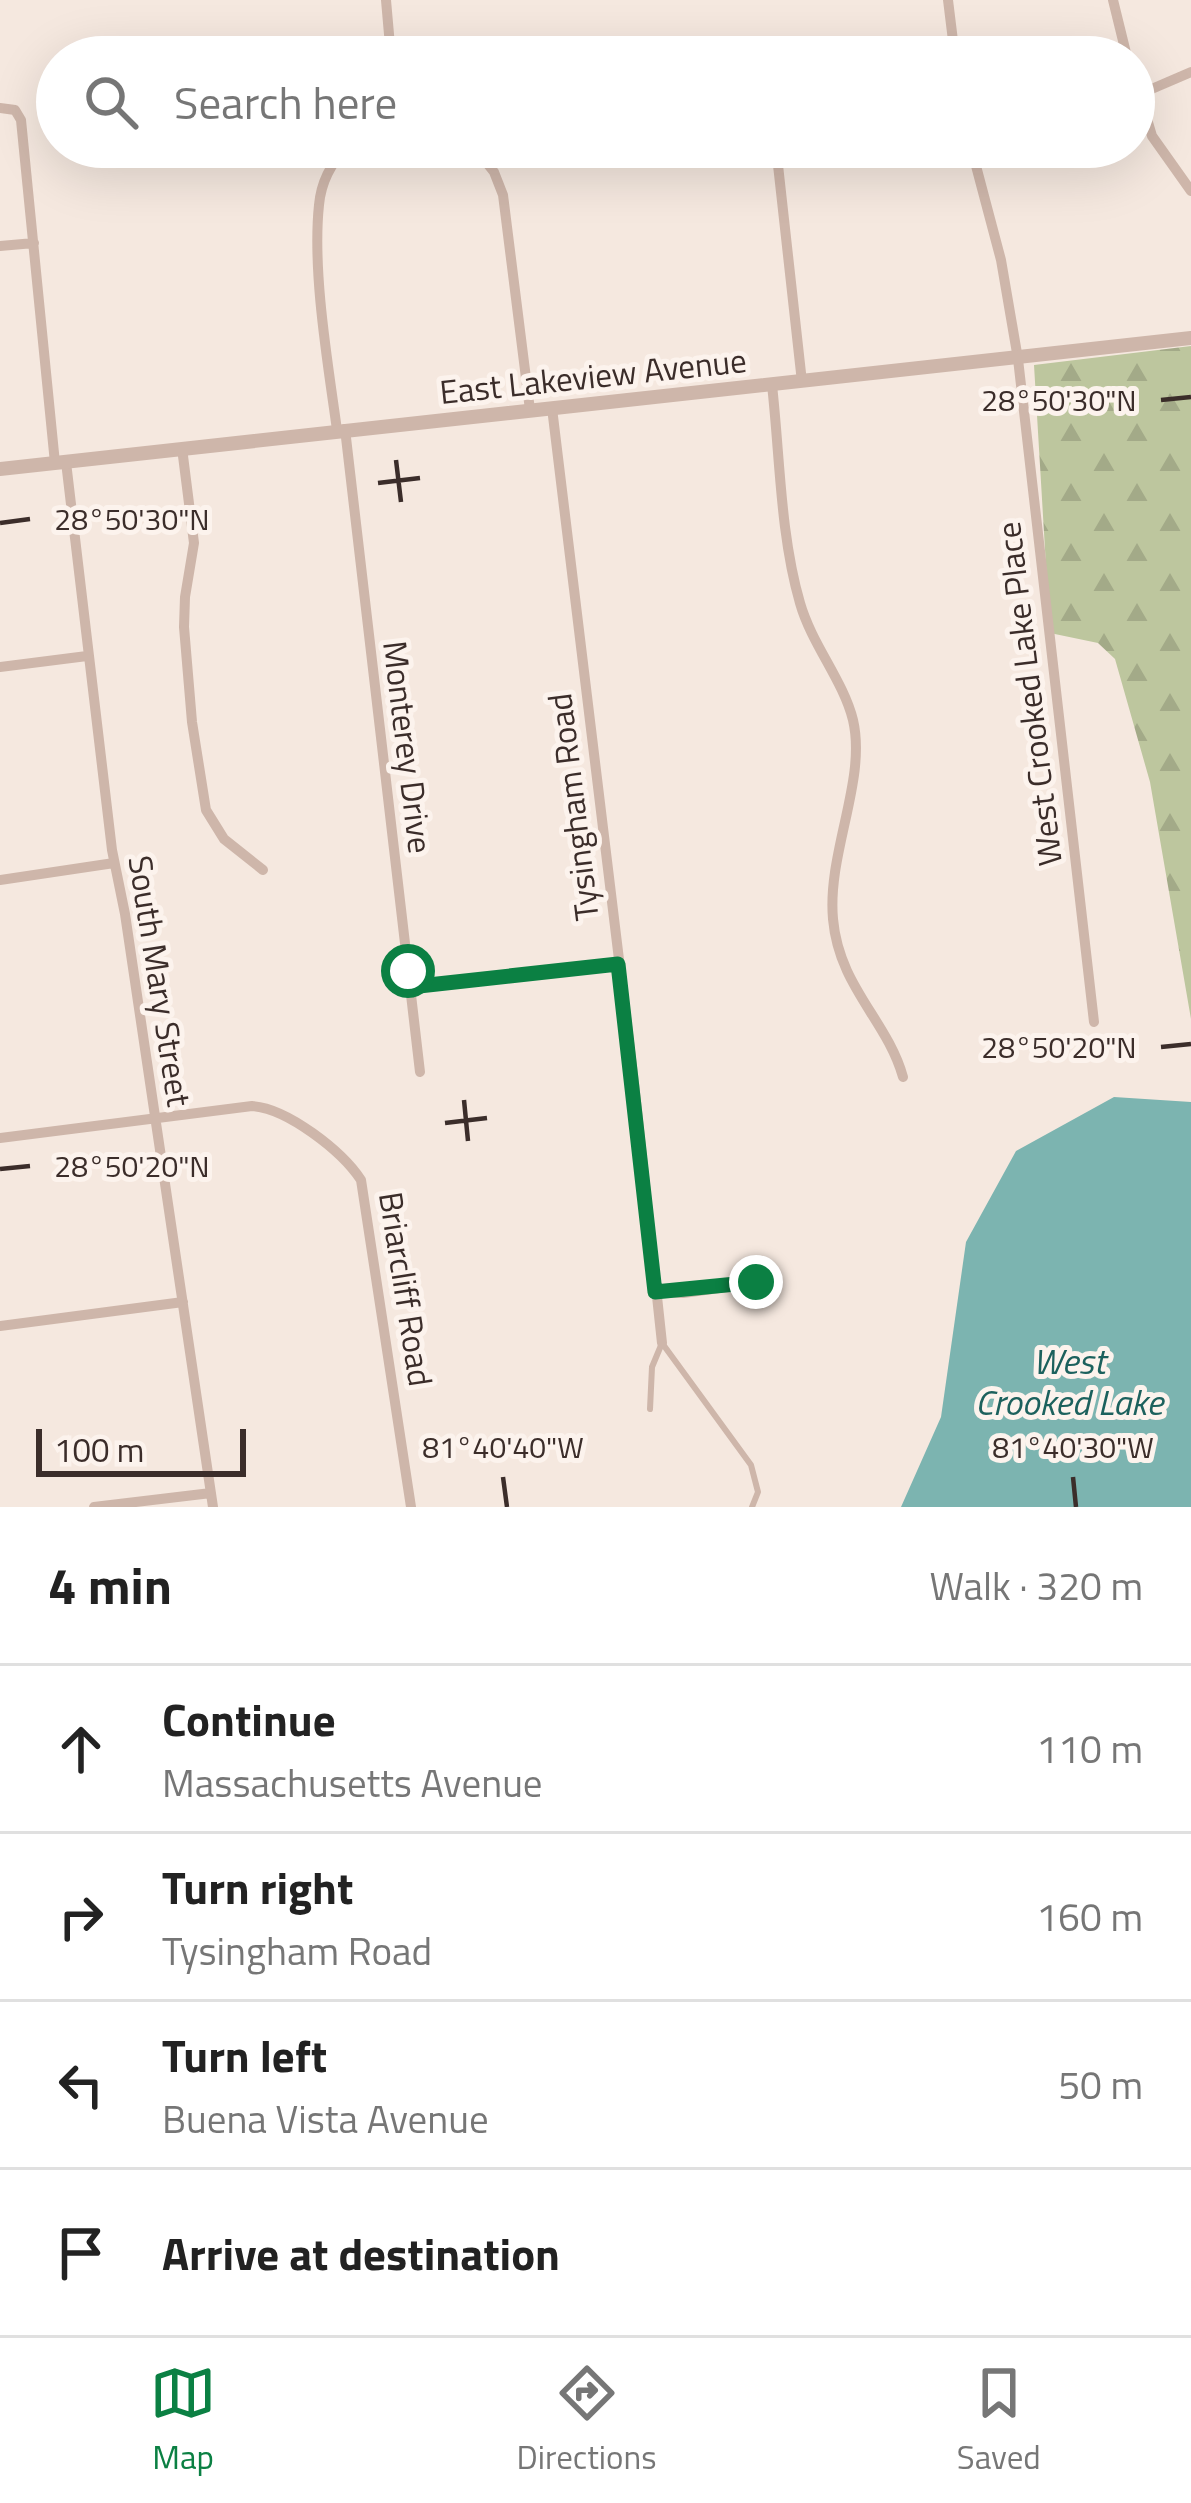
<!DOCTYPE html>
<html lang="en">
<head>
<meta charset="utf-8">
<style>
	body { margin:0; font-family:"Titillium Web",sans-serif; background:#f2f2f2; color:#222 }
	.scale { position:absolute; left:36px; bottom:30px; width:210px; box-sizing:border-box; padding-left:12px; border:6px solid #3b2d2a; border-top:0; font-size:33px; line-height:42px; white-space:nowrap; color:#3b2d2a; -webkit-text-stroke:9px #fcf3ed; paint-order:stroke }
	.stop { position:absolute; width:36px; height:36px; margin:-27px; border:9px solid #0b8043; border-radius:50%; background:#fff }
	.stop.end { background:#0b8043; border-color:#fff; box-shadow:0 3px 12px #0008 }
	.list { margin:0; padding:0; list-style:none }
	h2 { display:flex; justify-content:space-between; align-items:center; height:156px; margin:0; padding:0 48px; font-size:51px }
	h2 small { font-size:39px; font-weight:400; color:#767676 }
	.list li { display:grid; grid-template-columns:78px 1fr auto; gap:36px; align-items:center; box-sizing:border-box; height:168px; padding:0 48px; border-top:3px solid #e0e0e0 }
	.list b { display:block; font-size:45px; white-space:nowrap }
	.list p { margin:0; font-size:39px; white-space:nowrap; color:#767676 }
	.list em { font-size:39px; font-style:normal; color:#767676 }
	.icon { flex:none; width:66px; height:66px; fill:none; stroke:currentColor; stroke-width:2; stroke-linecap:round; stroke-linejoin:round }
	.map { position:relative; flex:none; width:1191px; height:1507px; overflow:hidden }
	.search { position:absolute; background:#fff; box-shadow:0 12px 48px #0002; left:36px; right:36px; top:36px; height:132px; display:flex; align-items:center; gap:30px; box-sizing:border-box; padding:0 42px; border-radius:66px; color:#767676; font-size:45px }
	.sheet { height:828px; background:#fff }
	nav { display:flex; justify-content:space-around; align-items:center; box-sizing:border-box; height:168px; border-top:3px solid #e0e0e0; background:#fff; font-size:33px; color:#767676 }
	nav a { display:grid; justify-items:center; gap:6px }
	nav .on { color:#0b8043 }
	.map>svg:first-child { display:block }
	.forest { fill:url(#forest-firs) }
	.water { fill:#7cb4b0 }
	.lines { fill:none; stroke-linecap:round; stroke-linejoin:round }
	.service { stroke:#ceb6aa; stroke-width:6 }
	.minor { stroke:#ceb6aa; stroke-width:10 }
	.tertiary { stroke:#ceb6aa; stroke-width:14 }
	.route { stroke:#0b8043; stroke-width:15 }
	.ticks { fill:none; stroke:#3b2d2a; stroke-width:4.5 }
	.labels { text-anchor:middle; stroke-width:10; stroke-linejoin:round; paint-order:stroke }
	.street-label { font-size:33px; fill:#3b2d2a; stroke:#fcf3ed }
	.water-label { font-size:36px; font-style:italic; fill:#1c615d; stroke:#fcf3ed }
	.ticks-label { font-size:30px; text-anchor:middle; fill:#3b2d2a; stroke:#fcf3ed; stroke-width:10; stroke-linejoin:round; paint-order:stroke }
</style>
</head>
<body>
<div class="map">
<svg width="1191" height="1507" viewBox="0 0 1191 1507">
	<defs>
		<pattern id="forest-firs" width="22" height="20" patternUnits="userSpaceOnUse" patternTransform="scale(3)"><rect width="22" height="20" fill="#bdc69e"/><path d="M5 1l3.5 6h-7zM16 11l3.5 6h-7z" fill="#a3aa88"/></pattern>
	</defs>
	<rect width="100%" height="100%" fill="#f5e8df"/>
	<path class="forest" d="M1191,346v673l-41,-237 -35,-123 -17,-16 -48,-10 -16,-268z"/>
	<path class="water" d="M1114,1097l77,5v405h-290l40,-90 25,-175 50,-91z"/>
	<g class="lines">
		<path class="service" d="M662,1343l89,122 7,27 -6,15
			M650,1409l2,-42 10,-24"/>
		<path class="minor" d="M386,0l5,57
			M948,0l7,57
			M1113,0l14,57
			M768,56v1
			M1134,75l18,61 39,55
			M1140,94l51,-22
			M0,108l15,2 6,10 34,343
			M474,147l20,25 9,23 27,215
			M776,147l26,235
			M971,147l30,113 17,99 76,663
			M0,246l34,-3
			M772,385c8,71 8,149 28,218 12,42 43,77 53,117 14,60 -26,133 -20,199 6,68 54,101 70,158
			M552,408l82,675 28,260
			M345,429l75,643
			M337,430c-9,-66 -25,-159 -18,-225 2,-22 12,-42 28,-58
			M182,448l12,95 -9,54 -1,30 8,95 14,88 18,29 39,31
			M66,462l46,388 13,64 88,593
			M0,667l87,-11
			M0,880l114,-17
			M410,987l208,-23
			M0,1138l252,-32c35,2 90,45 109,74l50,327
			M655,1292l28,1 73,-10
			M0,1326l183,-24
			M94,1507l117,-14"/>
		<path class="tertiary" d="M0,469l1191,-131"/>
	</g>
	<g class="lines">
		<path class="route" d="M408,971l2,16 208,-23 37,328 101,-10"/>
	</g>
	<path class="ticks" d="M1161,400l30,-3M396,460l5,42M378,483l42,-5M0,523l30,-4M1161,1047l30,-3M464,1100l4,41M445,1123l42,-5M0,1169l30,-3M503,1477l4,30M1073,1477l3,30"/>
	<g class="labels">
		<g class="street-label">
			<text transform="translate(593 376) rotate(-6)" y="12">East Lakeview Avenue</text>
			<text transform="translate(1029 694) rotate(-97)" y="12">West Crooked Lake Place</text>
			<text transform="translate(408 747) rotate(83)" y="12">Monterey Drive</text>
			<text transform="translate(573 807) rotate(-97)" y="12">Tysingham Road</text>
			<text transform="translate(160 981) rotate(81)" y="12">South Mary Street</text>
			<text transform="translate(406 1289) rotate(81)" y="12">Briarcliff Road</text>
		</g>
		<g class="water-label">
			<text x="1069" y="1374">West<tspan x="1069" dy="41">Crooked Lake</tspan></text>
		</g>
	</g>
	<g class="ticks-label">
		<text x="1059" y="411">28°50'30"N</text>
		<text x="132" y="530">28°50'30"N</text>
		<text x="1059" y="1058">28°50'20"N</text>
		<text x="132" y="1177">28°50'20"N</text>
		<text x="503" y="1458">81°40'40"W</text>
		<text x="1073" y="1458">81°40'30"W</text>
	</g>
</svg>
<div class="scale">100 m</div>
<div class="stop" style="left:408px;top:971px"></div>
<div class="stop end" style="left:756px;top:1282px"></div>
<div class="search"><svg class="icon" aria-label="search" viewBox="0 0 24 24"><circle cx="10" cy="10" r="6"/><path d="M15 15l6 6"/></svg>Search here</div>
</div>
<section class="sheet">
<h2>4 min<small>Walk · 320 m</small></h2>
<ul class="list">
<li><svg class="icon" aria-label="ahead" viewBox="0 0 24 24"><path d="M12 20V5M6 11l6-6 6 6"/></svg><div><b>Continue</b><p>Massachusetts Avenue</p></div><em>110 m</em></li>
<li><svg class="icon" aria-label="right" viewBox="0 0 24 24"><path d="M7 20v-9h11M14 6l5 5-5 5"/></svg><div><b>Turn right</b><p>Tysingham Road</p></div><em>160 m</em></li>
<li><svg class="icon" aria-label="left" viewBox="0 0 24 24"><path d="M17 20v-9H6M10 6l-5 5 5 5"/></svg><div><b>Turn left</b><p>Buena Vista Avenue</p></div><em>50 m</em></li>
<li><svg class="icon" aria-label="arrive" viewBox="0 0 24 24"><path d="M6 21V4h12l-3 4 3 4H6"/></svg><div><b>Arrive at destination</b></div></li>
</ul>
</section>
<nav>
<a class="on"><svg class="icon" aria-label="map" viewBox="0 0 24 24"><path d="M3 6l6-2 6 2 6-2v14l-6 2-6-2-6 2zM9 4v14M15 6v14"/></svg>Map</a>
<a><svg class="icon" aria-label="directions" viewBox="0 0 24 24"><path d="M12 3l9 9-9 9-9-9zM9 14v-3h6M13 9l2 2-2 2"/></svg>Directions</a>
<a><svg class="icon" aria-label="saved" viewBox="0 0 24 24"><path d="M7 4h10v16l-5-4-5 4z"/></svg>Saved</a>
</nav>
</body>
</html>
